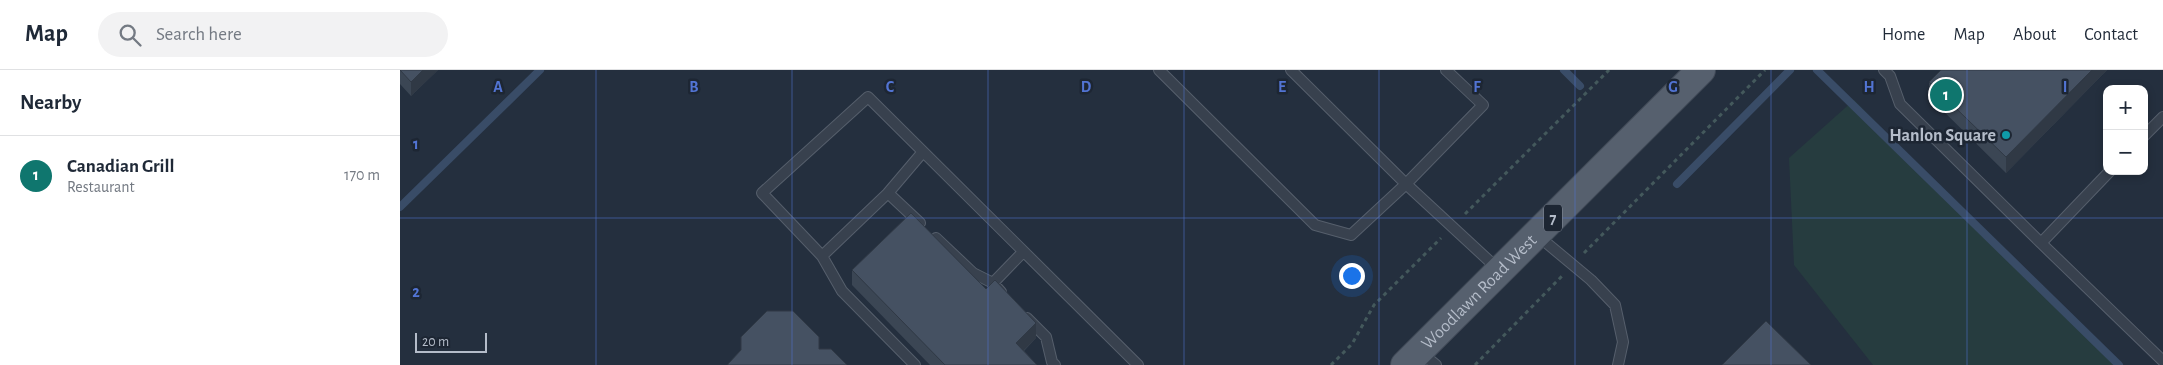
<!DOCTYPE html>
<html lang="en">
<head>
<meta charset="utf-8">
<style>
	body { margin:0; font-family:"Alegreya Sans",sans-serif; background:#f2f2f3; color:#1f2937 }
	.controls { position:absolute; right:15px; top:15px; display:grid; overflow:hidden; border-radius:10px; box-shadow:0 2px 8px #0003 }
	.controls button { width:45px; height:45px; display:grid; place-items:center; padding:0; border:0; border-bottom:1px solid #e0e1e3; background:#fff; color:#1f2937; font:25px sans-serif }
	.scale { position:absolute; left:15px; bottom:12px; width:72px; box-sizing:border-box; padding-left:5px; border:2px solid #b4bcc9; border-top:0; font-size:14px; line-height:18px; white-space:nowrap; color:#b4bcc9; -webkit-text-stroke:4px #1d2633; paint-order:stroke }
	.you { position:absolute; left:951px; top:205px; width:18px; height:18px; margin:-12px; border:4px solid #fff; border-radius:50%; background:#1a73e8; box-shadow:0 0 0 8px #1a73e833 }
	.badge { display:grid; place-items:center; width:32px; height:32px; border-radius:50%; background:#0f766e; color:#fff; font-size:16px; font-weight:700 }
	.pin { position:absolute; translate:-50% -50%; border:2px solid #fff; box-shadow:0 1px 5px #0006 }
	.list { margin:0; padding:0; list-style:none }
	h2 { display:flex; justify-content:space-between; align-items:center; height:65px; margin:0; padding:0 20px; font-size:21px }
	h2 small { font-size:16px; font-weight:400; color:#747a83 }
	.list li { display:grid; grid-template-columns:32px 1fr auto; gap:15px; align-items:center; box-sizing:border-box; height:80px; padding:0 20px; border-top:1px solid #e0e1e3 }
	.list b { display:block; font-size:19px; white-space:nowrap }
	.list p { margin:0; font-size:16px; white-space:nowrap; color:#747a83 }
	.list em { font-size:16px; font-style:normal; color:#747a83 }
	.icon { flex:none; width:28px; height:28px; fill:none; stroke:currentColor; stroke-width:2; stroke-linecap:round; stroke-linejoin:round }
	.map { position:relative; flex:none; width:1763px; height:295px; overflow:hidden }
	header { display:flex; align-items:center; gap:30px; box-sizing:border-box; height:70px; padding:0 25px; background:#fff; border-bottom:1px solid #e0e1e3 }
	header strong { font-size:24px }
	nav { display:flex; gap:28px; margin-inline-start:auto; font-size:18px }
	.search { width:350px; height:45px; background:#f2f2f3; display:flex; align-items:center; gap:12px; box-sizing:border-box; padding:0 18px; border-radius:28px; color:#747a83; font-size:19px }
	main { display:flex }
	aside { flex:1; background:#fff }
	.map>svg:first-child { display:block }
	.green { fill:#263c3f }
	.lines { fill:none; stroke-linecap:round; stroke-linejoin:round }
	.stream { stroke:#394c67; stroke-width:8 }
	.lane-casing { stroke:#565f6c; stroke-width:12 }
	.primary-casing { stroke:#414a57; stroke-width:30 }
	.path { stroke:#44595c; stroke-width:3; stroke-dasharray:4 4; stroke-linecap:butt }
	.lane { stroke:#38414e; stroke-width:10 }
	.primary { stroke:#56606e; stroke-width:28 }
	.wall { fill:#3b4654 }
	.shaded-wall { fill:#303945 }
	.building { fill:#455162; stroke:#303945 }
	.grid { fill:none; stroke:#5274d3; stroke-width:1; stroke-opacity:0.55 }
	.culture-dot { fill:#0f9aa8; stroke:#1d2633; stroke-width:2 }
	.labels { text-anchor:middle; stroke-width:5; stroke-linejoin:round; paint-order:stroke }
	.shield { fill:#1d2633; stroke:#878f9c; stroke-width:1 }
	.shield-label { font-size:16px; font-weight:bold; fill:#b4bcc9 }
	.poi-label { font-size:18px; font-weight:bold; fill:#b4bcc9; stroke:#1d2633; text-anchor:end }
	.street-label { font-size:18px; fill:#b4bcc9; stroke:#1d2633 }
	.grid-label { font-size:16px; text-anchor:middle; font-weight:bold; fill:#5274d3; stroke:#1d2633; stroke-width:5; stroke-linejoin:round; paint-order:stroke }
</style>
</head>
<body>
<header>
<strong>Map</strong>
<div class="search"><svg class="icon" aria-label="search" viewBox="0 0 24 24"><circle cx="10" cy="10" r="6"/><path d="M15 15l6 6"/></svg>Search here</div>
<nav><a>Home</a><a>Map</a><a>About</a><a>Contact</a></nav>
</header>
<main>
<aside>
<h2>Nearby<small></small></h2>
<ul class="list">
<li><span class="badge">1</span><div><b>Canadian Grill</b><p>Restaurant</p></div><em>170 m</em></li>
</ul>
</aside>
<div class="map">
<svg width="1763" height="295" viewBox="0 0 1763 295">
	<rect width="100%" height="100%" fill="#242f3e"/>
	<path class="green" d="M1454,30l260,265h-241l-79,-100 -5,-107z"/>
	<g class="lines">
		<path class="stream" d="M1164,0l16,16
			M1417,0l302,295
			M1277,114l113,-114
			M0,137l140,-137"/>
		<defs>
			<path id="lane" d="M759,0l156,155 36,10 55,-51 77,-79 -37,-35
				M891,0l115,114 93,86
				M1484,0l6,6 10,28 141,139 69,-72
				M1744,66l19,-19
				M488,123l-66,63 -60,-63 106,-96 270,268
				M520,153l-32,-30 34,-40
				M1137,165l54,45 24,25 8,37 -5,23
				M536,168l37,35 20,10 8,9
				M1641,173l122,118
				M422,186l20,35 73,74
				M593,213l30,-31
				M627,248l19,19 6,25 3,3
				M1020,282l16,13"/>
			<g id="primary">
				<path id="s1" d="M1005,295l296,-295"/>
			</g>
		</defs>
		<use href="#lane" class="lane-casing"/>
		<use href="#primary" class="primary-casing"/>
		<path class="path" d="M1065,144l144,-144
			M1184,183l181,-183
			M931,295l21,-21 22,-39 67,-67
			M1075,295l87,-89"/>
		<use href="#lane" class="lane"/>
		<use href="#primary" class="primary"/>
	</g>
	<path class="wall" d="M0,0h38l-27,26 -11,-12z
		M1541,0h166l-101,103 -77,-76v-15z
		M452,200l134,19 50,49 -12,13 13,14h-107l-78,-80z"/>
	<path class="shaded-wall" d="M23,0h15l-27,26v-14z
		M1692,0h15l-101,103v-16z
		M636,253v15l-20,20v-15z"/>
	<path class="building" d="M0,0h23l-12,12z
		M1541,0h151l-86,87 -77,-75z
		M511,143l75,76 9,-9 41,43 -20,20 21,22h-92l-93,-95z
		M367,241h26l26,26v12h12l16,16h-119v-1l13,-14v-13z
		M1366,251l45,44h-89z"/>
	<path class="grid" d="M196,0v295M392,0v295M588,0v295M784,0v295M979,0v295M1175,0v295M1371,0v295M1567,0v295M0,148h1763"/>
	<circle class="culture-dot" cx="1606" cy="65" r="5"/>
	<g class="labels">
		<rect class="shield" x="1144" y="134.5" width="18" height="27" rx="4"/>
		<g class="shield-label">
			<text x="1153" y="154">7</text>
		</g>
		<g class="poi-label">
			<text x="1596" y="71">Hanlon Square</text>
		</g>
		<g class="street-label">
			<text dy="6" stroke="none"><textPath href="#s1" startOffset="104">Woodlawn Road West</textPath></text>
		</g>
	</g>
	<g class="grid-label">
		<text x="98" y="22">A</text>
		<text x="294" y="22">B</text>
		<text x="490" y="22">C</text>
		<text x="686" y="22">D</text>
		<text x="882" y="22">E</text>
		<text x="1077" y="22">F</text>
		<text x="1273" y="22">G</text>
		<text x="1469" y="22">H</text>
		<text x="1665" y="22">I</text>
		<text x="16" y="79">1</text>
		<text x="16" y="227">2</text>
	</g>
</svg>
<div class="controls">
<button>+</button>
<button>−</button>
</div>
<div class="scale">20 m</div>
<div class="you"></div>
<div class="pin badge" style="left:1546px;top:25px">1</div>
</div>
</main>
</body>
</html>
